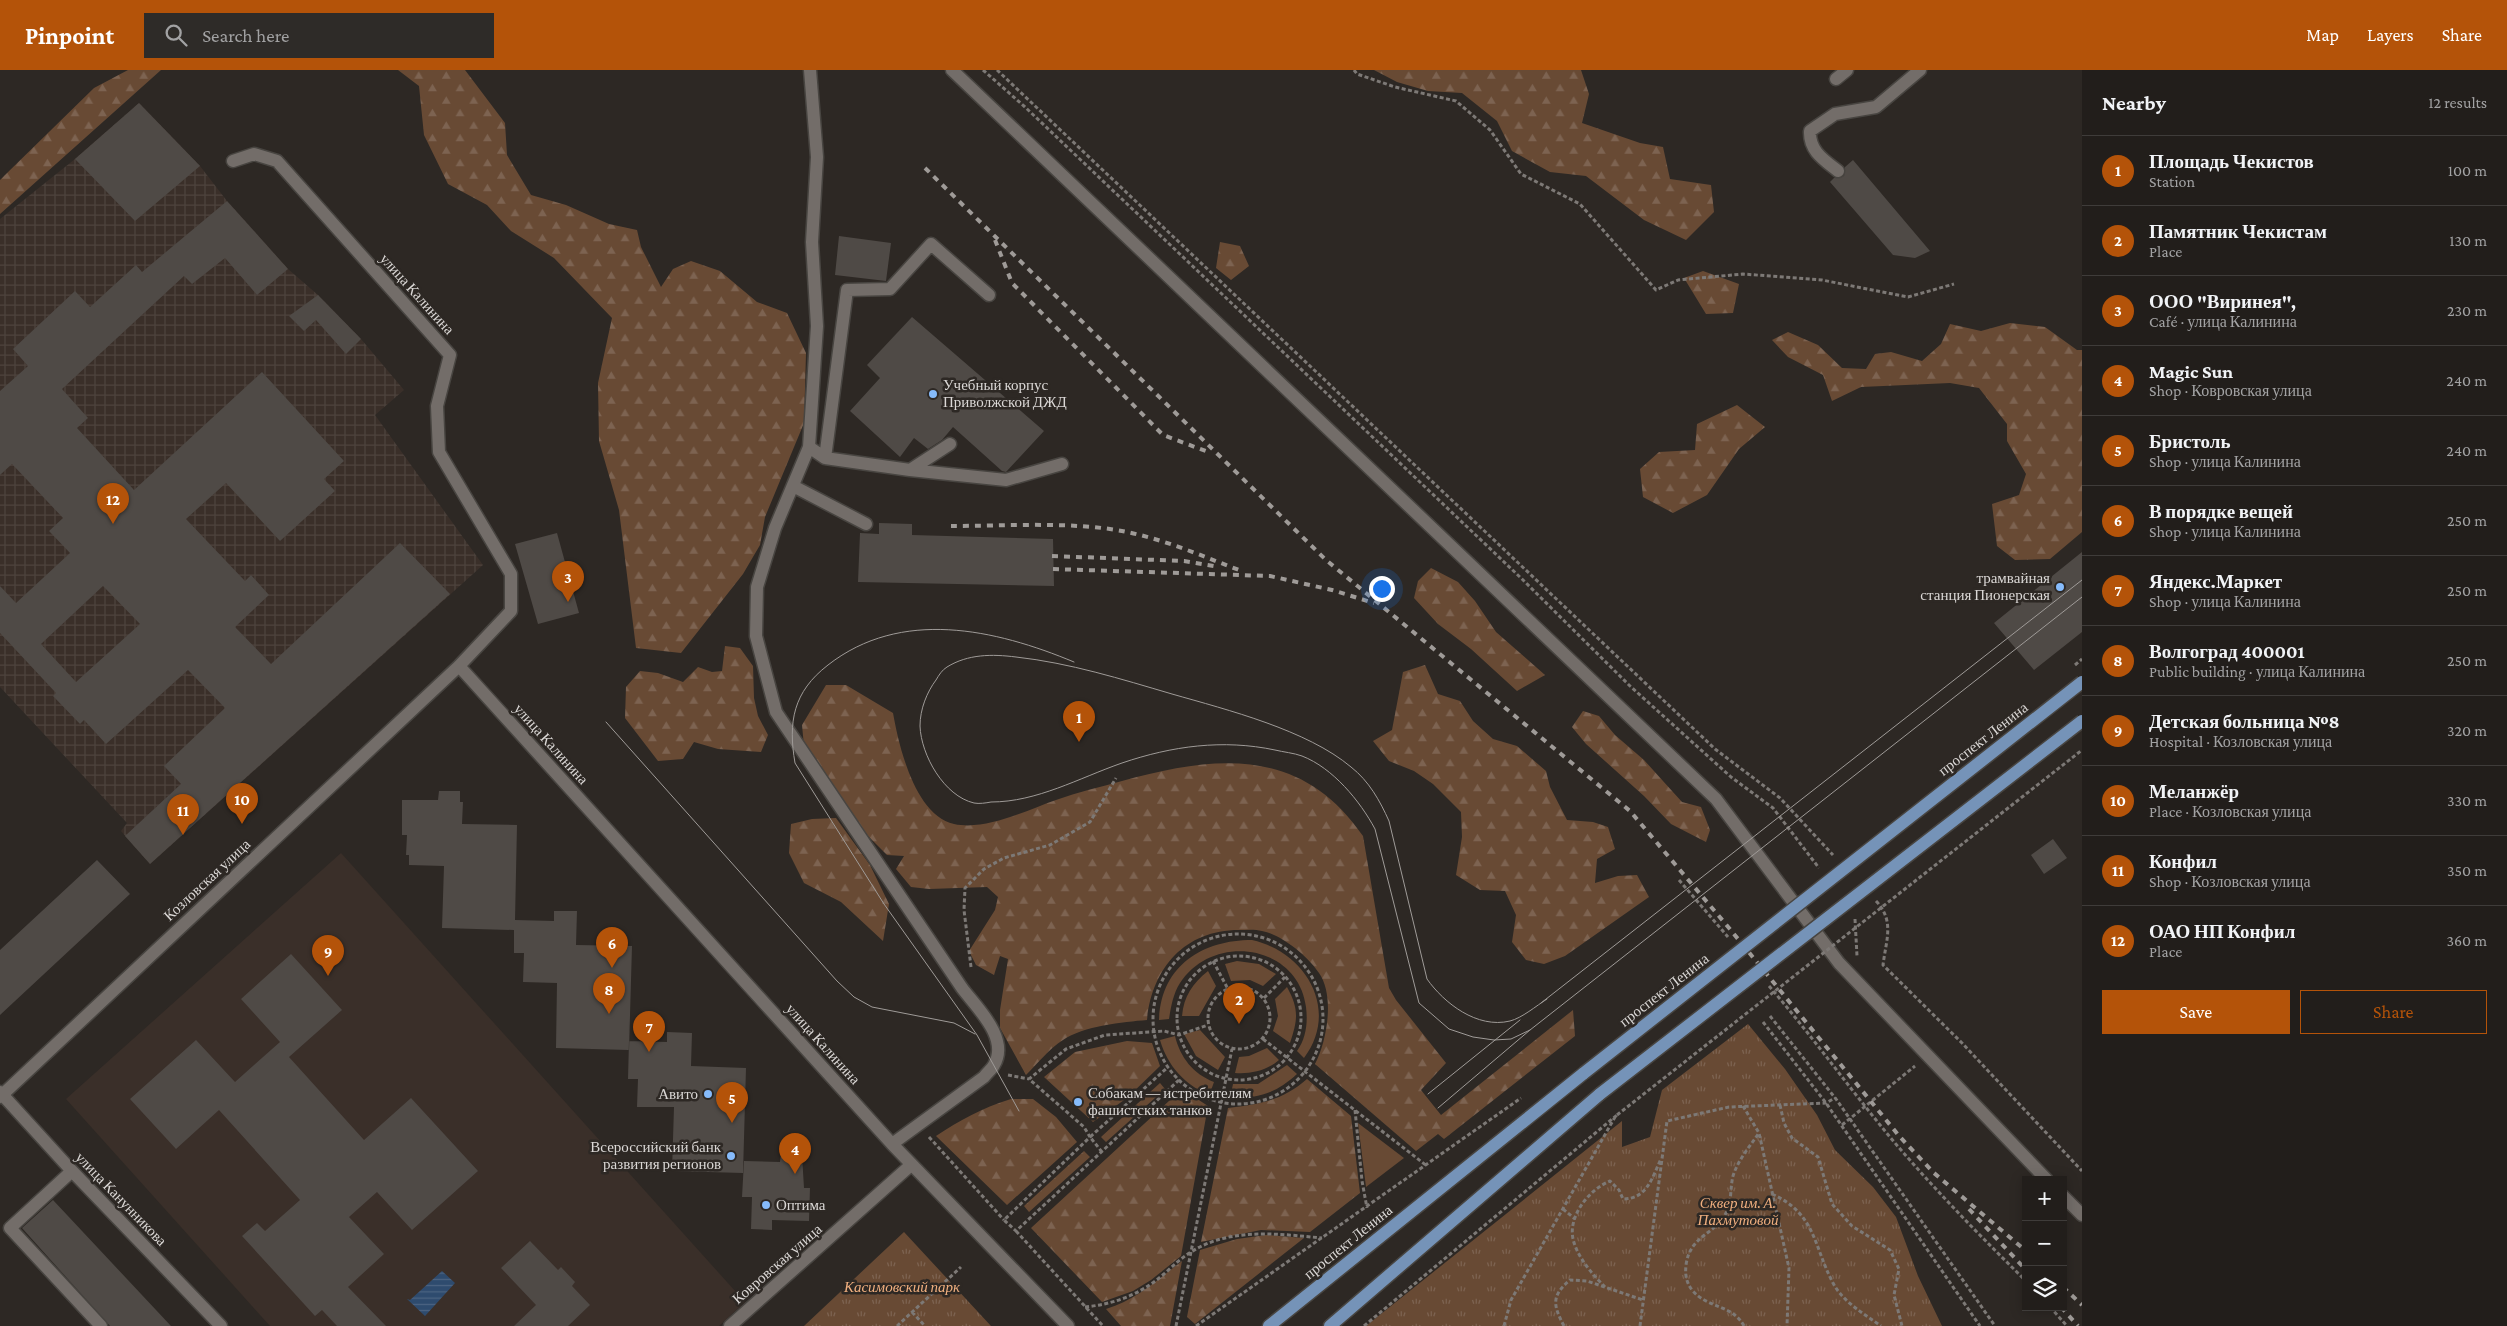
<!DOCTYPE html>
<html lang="en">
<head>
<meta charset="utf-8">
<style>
	body { margin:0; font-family:"Crimson Pro",serif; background:#2e2b28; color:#f1f3f6 }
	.controls { position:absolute; right:15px; bottom:15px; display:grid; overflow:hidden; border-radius:0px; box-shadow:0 2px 12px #0003 }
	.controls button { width:45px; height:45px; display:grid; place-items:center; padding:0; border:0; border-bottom:1px solid #3f3c3a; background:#221e1b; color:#f1f3f6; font:25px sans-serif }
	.you { position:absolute; left:1381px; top:518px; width:18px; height:18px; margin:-12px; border:4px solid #fff; border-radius:50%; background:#1a73e8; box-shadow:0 0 0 8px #1a73e833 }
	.badge { display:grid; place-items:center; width:32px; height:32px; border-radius:50%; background:#b45309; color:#fff; font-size:16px; font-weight:700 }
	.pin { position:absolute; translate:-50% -41px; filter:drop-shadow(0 1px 2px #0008) }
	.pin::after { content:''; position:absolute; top:26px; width:18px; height:15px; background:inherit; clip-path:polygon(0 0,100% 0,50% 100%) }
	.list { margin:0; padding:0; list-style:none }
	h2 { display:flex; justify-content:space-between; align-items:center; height:65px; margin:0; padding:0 20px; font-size:21px }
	h2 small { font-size:16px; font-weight:400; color:#a2a2a3 }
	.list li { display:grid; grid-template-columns:32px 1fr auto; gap:15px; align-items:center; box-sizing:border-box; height:70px; padding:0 20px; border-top:1px solid #3f3c3a }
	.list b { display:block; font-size:19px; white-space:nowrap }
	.list p { margin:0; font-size:16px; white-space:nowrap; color:#a2a2a3 }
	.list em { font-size:16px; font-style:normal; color:#a2a2a3 }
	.actions { display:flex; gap:10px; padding:15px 20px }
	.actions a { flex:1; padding:11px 0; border:1px solid #b45309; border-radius:0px; text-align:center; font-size:18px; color:#b45309 }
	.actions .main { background:#b45309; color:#fff }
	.icon { flex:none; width:28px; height:28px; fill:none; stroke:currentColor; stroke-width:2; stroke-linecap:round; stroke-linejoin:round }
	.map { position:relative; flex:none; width:2082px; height:1256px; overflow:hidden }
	header { display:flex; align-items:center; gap:30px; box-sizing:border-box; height:70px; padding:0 25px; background:#b45309; color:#fff }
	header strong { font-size:24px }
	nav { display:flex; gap:28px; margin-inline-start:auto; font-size:18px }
	.search { width:350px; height:45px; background:#2e2b28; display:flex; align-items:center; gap:12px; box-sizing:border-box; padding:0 18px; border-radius:0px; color:#a2a2a3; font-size:19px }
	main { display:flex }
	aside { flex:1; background:#221e1b }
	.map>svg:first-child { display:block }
	.built { fill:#3a2f29 }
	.industrial { fill:url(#industrial-grid) }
	.grass { fill:#684a34 }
	.forest { fill:url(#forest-firs) }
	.park { fill:url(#park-tufts) }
	.water { fill:url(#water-rules) }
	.building { fill:#4f4a46; fill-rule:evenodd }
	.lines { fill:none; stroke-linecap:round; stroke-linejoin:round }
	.minor-casing { stroke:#484541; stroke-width:15 }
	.major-casing { stroke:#484541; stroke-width:15 }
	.path { stroke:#7d7976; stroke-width:3; stroke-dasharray:4 2.5; stroke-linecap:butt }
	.minor { stroke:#736d69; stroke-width:12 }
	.major { stroke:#7593b8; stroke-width:12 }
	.tram { stroke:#9f9b98; stroke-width:1 }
	.rail { stroke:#9f9b98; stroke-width:4; stroke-dasharray:6 6; stroke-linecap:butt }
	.major-bridge-casing { stroke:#484541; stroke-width:15; stroke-linecap:butt }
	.path-bridge { stroke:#7d7976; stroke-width:3; stroke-dasharray:4 2.5; stroke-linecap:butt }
	.major-bridge { stroke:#7593b8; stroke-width:12 }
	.poi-dot { fill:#86bbfb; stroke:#2d2824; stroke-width:2 }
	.labels { text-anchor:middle; stroke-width:5; stroke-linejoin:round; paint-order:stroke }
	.street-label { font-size:15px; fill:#dbd8d6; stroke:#2d2824 }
	.poi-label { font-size:15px; fill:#dbd8d6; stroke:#2d2824; text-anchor:start }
	.park-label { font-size:15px; font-style:italic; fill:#f0af7f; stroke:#2d2824 }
</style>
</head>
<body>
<header>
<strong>Pinpoint</strong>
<div class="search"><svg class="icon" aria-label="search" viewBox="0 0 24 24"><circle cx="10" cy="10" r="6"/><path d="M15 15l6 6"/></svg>Search here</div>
<nav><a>Map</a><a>Layers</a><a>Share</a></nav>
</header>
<main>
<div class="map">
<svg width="2082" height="1256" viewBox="0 0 2082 1256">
	<defs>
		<pattern id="industrial-grid" width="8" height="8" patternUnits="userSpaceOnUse" patternTransform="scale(1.25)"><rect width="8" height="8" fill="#3a2f29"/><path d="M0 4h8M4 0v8" fill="none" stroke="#4d433d"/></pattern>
		<pattern id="forest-firs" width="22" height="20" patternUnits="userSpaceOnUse" patternTransform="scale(1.25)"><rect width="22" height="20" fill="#684a34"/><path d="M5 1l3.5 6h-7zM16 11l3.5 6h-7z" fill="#7d6351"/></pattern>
		<pattern id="park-tufts" width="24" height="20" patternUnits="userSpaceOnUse" patternTransform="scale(1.25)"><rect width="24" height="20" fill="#684a34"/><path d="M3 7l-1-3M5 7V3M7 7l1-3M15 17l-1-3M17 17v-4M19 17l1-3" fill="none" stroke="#7d6351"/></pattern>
		<pattern id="water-rules" width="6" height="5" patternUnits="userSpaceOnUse" patternTransform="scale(1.25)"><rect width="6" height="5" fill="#2e4b6e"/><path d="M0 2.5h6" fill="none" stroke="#4c6482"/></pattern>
	</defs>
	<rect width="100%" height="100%" fill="#2d2824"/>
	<path class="built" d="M341,783l404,449 -26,24h-449l-204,-227z"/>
	<path class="industrial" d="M139,33l61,63 27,35 61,68 30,26 43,44 43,51 -29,25 108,150 -333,299 -29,-33 6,-8 -127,-136v-468l75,-60z"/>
	<path class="grass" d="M1252,870c54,12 88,70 52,118l-7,-7c9,-13 11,-28 9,-44 -8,-63 -93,-75 -126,-24 -7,11 -9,24 -11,36l-10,1c2,-54 43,-80 93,-80z
		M1237,891l22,3 17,10 -13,12 -13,-6 -19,1 -6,-17z
		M1208,901l8,15 -17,30h-17c2,-20 10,-32 26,-45z
		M1287,917c12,22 11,32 3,56l-17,-12 5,-15 -3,-17z
		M1200,960l25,27 -7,13 -22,-14 -12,-22z
		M1175,966c5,21 18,38 39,46l-5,14c-25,-13 -41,-29 -49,-56z
		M1267,978l12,12c-13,11 -28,14 -44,13l4,-16 10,-1z
		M1287,995l10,9c-22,20 -38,24 -67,24l3,-14h25z
		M1358,1053l46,35 -38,29z"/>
	<path class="forest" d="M128,0h33l-161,144v-34l5,-5 89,-87z
		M398,0h67l40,53 2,32 24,40 35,10 43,19 28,6 4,17 20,40 12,-18 18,-8 29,10 37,31 30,11 19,40 -2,70 -39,94 -5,28 -17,29 -62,79 -45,-5 -17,-138 -20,-69 -1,-58 14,-65 -58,-60 -43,-27 -24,-26 -39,-21 -24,-49 -5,-49z
		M1374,0h207l8,24 -7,29 58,20 23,4 7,32 41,6 3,27 -28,28 -42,-20 -58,-44 -36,-4 -38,-21 -15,-30 -35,-28 -34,-2 -31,-9z
		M1220,172l20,4 9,20 -18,14 -15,-12z
		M1703,201l36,13 -6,29 -27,1 -22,-36z
		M2010,253l35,4 32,23h5v182l-32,27 -35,1 -18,-14 -5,-42 27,-9 7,-21 -19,-33v-17l-28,-36 -29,-5 -89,4 -29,14 -9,-26 -35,-18 -16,-17 16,-8 30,13 24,23 24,1 9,-15 16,-2 31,9 19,-17 9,-20 31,7z
		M1737,335l28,22 -26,22 -32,46 -34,18 -30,-16 -3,-28 19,-17 36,-2 2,-26z
		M1431,498l27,14 17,19 21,31 49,43 -28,16 -46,-42 -33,-25 -24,-26 4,-17z
		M725,576l15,2 13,18 1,32 4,18 10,19 -7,17 -43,-3 -24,-7 -11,17 -25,2 -33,-43 1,-31 14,-16 18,2 25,9 15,-15 14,5 10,-1z
		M1425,595l13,29 22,7 13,20 20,18 24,7 29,25 4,16 17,33 26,2 15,5 7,22 -18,10 -2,24 23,-7 19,-1 12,22 -84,59 -21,8 -18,-4 -14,-18 4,-27 -11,-24 -25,-1 -24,-15 6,-38 -1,-25 -28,-28 -19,-13 -25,-10 -16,-20 19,-11 11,-58z
		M826,615h20l47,28c6,34 22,102 61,111 32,7 73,-14 102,-24 22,-8 44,-13 66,-19 94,-26 179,-35 241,55l26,152 7,12 50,63 -25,27 20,25 132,-105 2,26 -131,103 -6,-5 -22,17 -101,-87c12,-23 20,-68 4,-91 -7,-10 -15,-18 -24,-25 -9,-7 -21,-15 -33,-17 -7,-2 -16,-1 -23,-1 -55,0 -87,39 -92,90 -24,2 -64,6 -84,20 -14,9 -25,23 -37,35l-26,-47v-18l8,-51 -8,-3 -6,19 -18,-10 -7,-14 26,-41 3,-13 -11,-10 -58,2 -18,-2 -15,-18 8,-13 -17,-1 -38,-38 -45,-71 -2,-21z
		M1583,641l16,5 16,19 29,25 38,42 19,5 9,23 -4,12 -35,-18 -27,-28 -58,-52 -14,-17z
		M836,748l34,47 19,39 -6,37 -42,-39 -37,-19 -15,-30 2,-29 21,-5z
		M1127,971l25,2 8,23 -33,32 -34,24 -49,-45 31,-25z
		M1307,1009l44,37 9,77 -50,39 -49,-2 -60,12 27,-134c31,-3 55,-8 79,-29z
		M1160,1013l5,6 -59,53 -5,-5z
		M1182,1019l26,17 -27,150 -30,24 -18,11 -31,11 -71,-74z
		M1011,1029h22l23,18 21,25 -70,63 -71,-69c24,-16 46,-28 75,-37z
		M1084,1081l6,6 -61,55 -5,-6z
		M1266,1165l38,3 -109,86 -8,-7 13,-67 37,-11z
		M1182,1191l-12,65h-49l-15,-17c30,-9 51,-29 76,-48z"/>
	<path class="park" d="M1748,954l37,45 32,46 18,35 38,37 23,30 22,59 24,50h-576l256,-205v26l28,-10 12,-47z
		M904,1162l87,94h-187z"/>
	<path class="water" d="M442,1201l13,12 -30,33 -18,-17 3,1z"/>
	<path class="building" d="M139,33l61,63 -65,55 -60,-62z
		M1853,90l77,91 -15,7 -22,-3 -63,-73 4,-4 10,-2 1,-9z
		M227,131l61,68 -31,26 -32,-37 -33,26 -8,-8 -122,113 26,29 -11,10 57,62 128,-118 82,89 -20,18 11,12 -55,50 -54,-58 -40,36 59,62 6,-6 18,20 -34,32 36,37 129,-121 50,51 -300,270 -25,-28 56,-52 -17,-18 61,-58 -37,-38 -82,74 -22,-24 -4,4 -27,-28 3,-3 -56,-60v-47l16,17 54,-50 -21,-22 14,-13 -51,-54 -12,11v-84l28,-25 -15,-17 62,-58 15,16 46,-42 6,7zM103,516l37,38 -64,58 -35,-38z
		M839,166l52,7 -5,38 -51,-6z
		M318,225l43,44 -15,15 -30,-34 -12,11 -15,-15z
		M912,247l132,114 -38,41 -4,-1 -49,-44 -11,13 -14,9 -14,-11 -14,19 -50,-46 30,-33 -13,-13z
		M879,453l33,1v11l141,4 1,47 -196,-4 2,-49 19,1z
		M557,463l22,80 -41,11 -23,-80z
		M2082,482v80l-48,38 -40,-47z
		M439,721h21v11h3l-1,22 55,1 -2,95 39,1v-10h23l-1,34 56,1 -3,104 -73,-2 1,-65 -34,-1 1,-29h-10v-26v3l-72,-2 2,-62 -35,-1v-10h-3l1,-20h-5v-35h36z
		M2053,769l14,19 -23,16 -13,-19z
		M97,790l33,34 -130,121v-65z
		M291,884l51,56 -53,47 75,83 47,-42 67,73 -66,59 -35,-38 -28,25 35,37 -36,33 38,39h-49l-15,-16 -7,6 -73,-80 15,-13 8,8 35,-31 -81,-90 -43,39 -46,-50 66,-59 39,42 45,-40 -39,-43z
		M667,962l25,1 -1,33 55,2 -3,105 -71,-2 2,-64h-37l1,-28h-10l1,-38 38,1z
		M781,1084l21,1 2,33h6l-1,33 -37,-1v10l-21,-1 1,-32h-10l2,-36 36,1z
		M53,1130l118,126h-61l-88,-98z
		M530,1171l28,29 3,-3 14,15 -3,4 18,19 -22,21h-54l22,-21 -35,-37z"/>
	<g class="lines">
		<defs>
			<path id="minor" d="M810,0l7,87 -5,85 5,84 -8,121 -34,81 -18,59 -1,49 20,76 186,276c14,19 48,50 32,77 -2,4 -7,8 -10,12l-92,67
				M952,0l764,729 123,164 208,217
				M1836,9l11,-9
				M1838,101c-14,-11 -29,-20 -28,-40l25,-17 41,-7 44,-37
				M809,377l16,11 22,-168 43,-1 41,-45 58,51
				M825,388l85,12 96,10 56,-16
				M910,400l40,-26
				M793,416l73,38
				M459,596l433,478 176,182
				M0,1022l72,79 149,155
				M0,1027l459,-431 52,-55v-37l-72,-122 -2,-46 13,-51 -173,-194 -23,-7 -21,7
				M72,1101l-62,57 91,98
				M2063,1126l19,19
				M730,1256l181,-161"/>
			<path id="major" d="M1269,1256l315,-253
				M1330,1256l270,-232"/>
		</defs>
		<use href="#minor" class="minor-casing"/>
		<use href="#major" class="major-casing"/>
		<path class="path" d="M983,0l42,37 497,472 108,107 101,91 42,31 46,60
			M997,0l718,679 65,49 53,57
			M1354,0l3,4 38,13 61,14 34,29 31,44 59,30 76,86 22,-10 65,-6 79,6 86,17 46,-13
			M1679,810l49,57
			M1876,831c19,20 10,39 7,64l79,78 120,128
			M1855,849l2,37
			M1153 949a85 85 0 1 1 170 0a85 85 0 1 1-170 0Z
			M1177 948a62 62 0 1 1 124 0a62 62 0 1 1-124 0Z
			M1213,891l15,28
			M971,897l-7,-57 1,-22 19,-19 20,-11 46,-13 40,-23 26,-44
			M1769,916c44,51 83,106 126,157 41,48 86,94 131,138
			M1208 948a31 31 0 1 1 62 0a31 31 0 1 1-62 0Z
			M1264,928l21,-21
			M1770,946l66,83 159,227
			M1763,952l63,81 154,223
			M1263,969l164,127
			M1008,1005l21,4
			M1179,1010l-163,151 -12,-11 86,-83 -6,-10 -55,-48 37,-30 39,-14 59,-4 15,4 29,-10
			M1780,1035l4,18 8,15 26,19 14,47 20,22 38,24 9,19 -5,26 8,31
			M1743,1036l16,27 30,135 -2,58
			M1355,1040l7,71 5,27
			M1842,1055l73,-59
			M929,1067l75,83
			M1102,1082l-12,-15 78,-70
			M1772,1124c44,20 41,51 61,89 10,19 30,30 48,43
			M1563,1139l12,10
			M1016,1161l87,95
			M1605,1217c-12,-12 -28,-30 -32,-48 -5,-24 17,-50 37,-58l9,9 4,9c24,0 29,-21 38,-40
			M1085,1237c30,-3 56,-13 79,-33 9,-8 17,-16 27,-22 39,-25 88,-18 131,-14
			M2050,1237l17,19
			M912,1242l13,14
			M897,1256l64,-59
			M1176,1256l56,-277
			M1196,1256l325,-228
			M1364,1256l253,-211
			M1504,1256l7,-26 104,-183
			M1564,1256c-11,-21 -13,-30 6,-46l17,1 56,19
			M1640,1256l27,-205 62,-14 97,-4 9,-5
			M1744,1256c-12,-22 -36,-17 -52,-36 -6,-8 -7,-16 -6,-25 4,-30 29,-30 40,-52 6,-11 4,-25 7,-37 5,-16 17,-30 26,-43"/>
		<use href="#minor" class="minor"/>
		<use href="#major" class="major"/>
		<path class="tram" d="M606,652l231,259 17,16 18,10 82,16 21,11
			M1541,933l541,-423
			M1530,960l-19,9 -17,1 -21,-3 -24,-8 -30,-26 -44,-174c-15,-28 -42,-61 -73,-73 -8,-3 -19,-4 -27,-6 -52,-11 -103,-4 -153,13 -43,15 -85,39 -131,39 -5,1 -12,2 -17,1 -30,-7 -53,-48 -54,-77 0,-17 7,-34 16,-46 3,-5 6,-10 11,-13 21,-13 45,-13 69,-10 54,6 105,22 156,37 56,16 135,36 179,73 18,14 29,34 38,54l38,158c17,24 50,50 83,42 12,-3 26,-15 37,-22
			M1428,1024l92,-74
			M1438,1038l92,-78 552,-433
			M1019,1041l-42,-76 -93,-131 -89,-141c-7,-41 -2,-71 33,-98 73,-57 167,-36 246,-3"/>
		<path class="rail" d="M925,98l401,392 304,251 99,117 171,209 34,36 92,78
			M995,170l17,43 151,152 48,18
			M951,456c54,0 124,-5 176,6 39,8 75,24 112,38
			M1052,486l132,5 30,5
			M1053,499l217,7 62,14 42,13
			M1969,1139l57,61
			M2063,1217l19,18
			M2061,1237l17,19"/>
		<defs>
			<path id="major-bridge" d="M1584,1003l498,-391
				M1600,1024l482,-373"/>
		</defs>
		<use href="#major-bridge" class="major-bridge-casing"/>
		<path class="path-bridge" d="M2075,595l7,-6
			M1617,1045l465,-365"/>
		<use href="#major-bridge" class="major-bridge"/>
	</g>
	<g class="poi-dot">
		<circle cx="933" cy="324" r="5"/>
		<circle cx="2060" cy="517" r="5"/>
		<circle cx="708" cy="1024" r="5"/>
		<circle cx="1078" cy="1032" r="5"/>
		<circle cx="731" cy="1086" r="5"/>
		<circle cx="766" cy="1135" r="5"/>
	</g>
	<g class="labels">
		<g class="street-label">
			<text transform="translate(417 224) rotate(48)" y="5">улица Калинина</text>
			<text transform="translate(1983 669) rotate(-38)" y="5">проспект Ленина</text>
			<text transform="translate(551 674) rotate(48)" y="5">улица Калинина</text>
			<text transform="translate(207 810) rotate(-43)" y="5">Козловская улица</text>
			<text transform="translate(1664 920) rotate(-38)" y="5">проспект Ленина</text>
			<text transform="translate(823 974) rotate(48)" y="5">улица Калинина</text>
			<text transform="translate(121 1129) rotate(46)" y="5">улица Канунникова</text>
			<text transform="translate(1348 1172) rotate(-39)" y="5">проспект Ленина</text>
			<text transform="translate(777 1194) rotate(-41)" y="5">Ковровская улица</text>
		</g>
		<g class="poi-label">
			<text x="943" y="320">Учебный корпус<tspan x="943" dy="17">Приволжской ДЖД</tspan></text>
			<text x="2050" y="513" text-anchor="end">трамвайная<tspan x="2050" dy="17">станция Пионерская</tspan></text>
			<text x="1088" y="1028">Собакам — истребителям<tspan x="1088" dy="17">фашистских танков</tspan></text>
			<text x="698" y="1029" text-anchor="end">Авито</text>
			<text x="721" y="1082" text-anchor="end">Всероссийский банк<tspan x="721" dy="17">развития регионов</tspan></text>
			<text x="776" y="1140">Оптима</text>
		</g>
		<g class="park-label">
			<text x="1738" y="1138">Сквер им. А.<tspan x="1738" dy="17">Пахмутовой</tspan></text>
			<text x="902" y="1222">Касимовский парк</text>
		</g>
	</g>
</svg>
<div class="controls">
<button>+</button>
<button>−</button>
<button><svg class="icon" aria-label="layers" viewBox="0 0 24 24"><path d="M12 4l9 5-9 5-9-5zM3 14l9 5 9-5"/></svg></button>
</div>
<div class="you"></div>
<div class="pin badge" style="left:1079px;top:672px">1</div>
<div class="pin badge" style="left:1239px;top:954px">2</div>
<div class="pin badge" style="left:568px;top:532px">3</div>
<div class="pin badge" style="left:795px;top:1104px">4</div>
<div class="pin badge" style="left:732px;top:1053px">5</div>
<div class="pin badge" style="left:612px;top:898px">6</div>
<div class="pin badge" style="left:649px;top:982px">7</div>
<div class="pin badge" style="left:609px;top:944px">8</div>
<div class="pin badge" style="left:328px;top:906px">9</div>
<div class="pin badge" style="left:242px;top:754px">10</div>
<div class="pin badge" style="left:183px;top:765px">11</div>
<div class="pin badge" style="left:113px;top:454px">12</div>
</div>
<aside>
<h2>Nearby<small>12 results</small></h2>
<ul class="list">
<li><span class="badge">1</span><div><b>Площадь Чекистов</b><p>Station</p></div><em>100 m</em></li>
<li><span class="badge">2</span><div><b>Памятник Чекистам</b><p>Place</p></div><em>130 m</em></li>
<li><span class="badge">3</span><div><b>ООО &quot;Виринея&quot;,</b><p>Café · улица Калинина</p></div><em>230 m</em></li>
<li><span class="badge">4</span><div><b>Magic Sun</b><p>Shop · Ковровская улица</p></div><em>240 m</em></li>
<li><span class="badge">5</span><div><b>Бристоль</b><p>Shop · улица Калинина</p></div><em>240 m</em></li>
<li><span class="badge">6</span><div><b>В порядке вещей</b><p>Shop · улица Калинина</p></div><em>250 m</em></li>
<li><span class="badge">7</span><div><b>Яндекс.Маркет</b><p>Shop · улица Калинина</p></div><em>250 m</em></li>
<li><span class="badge">8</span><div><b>Волгоград 400001</b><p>Public building · улица Калинина</p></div><em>250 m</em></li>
<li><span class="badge">9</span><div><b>Детская больница №8</b><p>Hospital · Козловская улица</p></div><em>320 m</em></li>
<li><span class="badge">10</span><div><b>Меланжёр</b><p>Place · Козловская улица</p></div><em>330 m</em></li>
<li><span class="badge">11</span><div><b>Конфил</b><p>Shop · Козловская улица</p></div><em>350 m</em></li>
<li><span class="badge">12</span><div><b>ОАО НП Конфил</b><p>Place</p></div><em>360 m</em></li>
</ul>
<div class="actions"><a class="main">Save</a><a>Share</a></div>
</aside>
</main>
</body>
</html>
